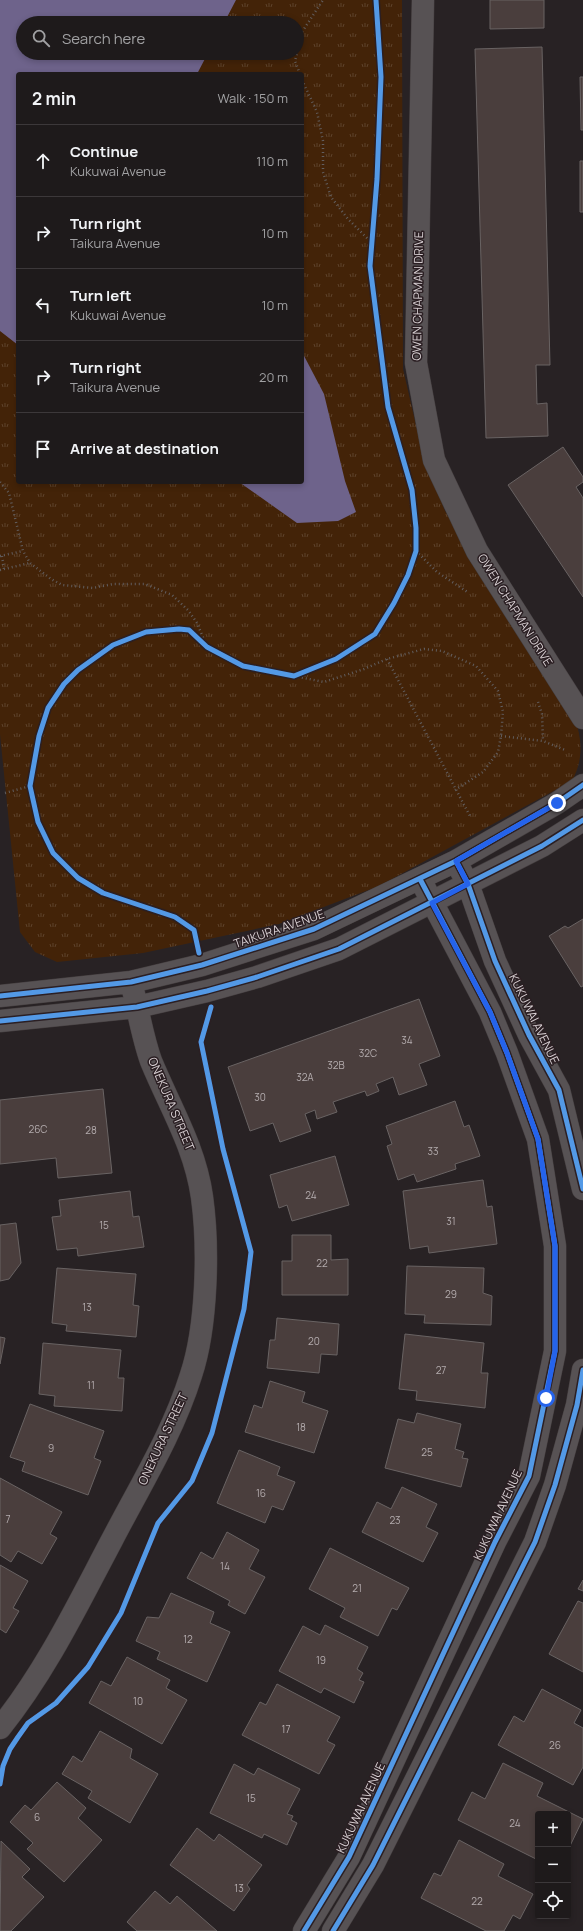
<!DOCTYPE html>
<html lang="en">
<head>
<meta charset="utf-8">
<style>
	body { margin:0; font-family:Manrope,sans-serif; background:#262324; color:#f1f3f6 }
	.controls { position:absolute; right:12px; bottom:12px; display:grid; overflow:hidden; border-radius:4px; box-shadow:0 2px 6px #0003 }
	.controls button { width:36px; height:36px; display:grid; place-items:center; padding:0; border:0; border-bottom:1px solid #3c383a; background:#1e1a1b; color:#f1f3f6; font:20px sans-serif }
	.stop { position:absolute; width:12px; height:12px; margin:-9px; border:3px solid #2563eb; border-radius:50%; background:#fff }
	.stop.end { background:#2563eb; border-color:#fff; box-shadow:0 1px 4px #0008 }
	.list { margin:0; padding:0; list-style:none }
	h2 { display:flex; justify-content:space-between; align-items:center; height:52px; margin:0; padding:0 16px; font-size:17px }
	h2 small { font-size:13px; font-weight:400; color:#a1a1a3 }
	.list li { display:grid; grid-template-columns:26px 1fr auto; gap:12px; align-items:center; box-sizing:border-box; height:72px; padding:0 16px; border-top:1px solid #3c383a }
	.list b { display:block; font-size:15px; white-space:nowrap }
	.list p { margin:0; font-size:13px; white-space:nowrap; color:#a1a1a3 }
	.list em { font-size:13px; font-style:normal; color:#a1a1a3 }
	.icon { flex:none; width:22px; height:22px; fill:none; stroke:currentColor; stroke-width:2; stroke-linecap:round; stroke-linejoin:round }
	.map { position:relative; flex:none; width:583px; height:1931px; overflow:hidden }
	.search { position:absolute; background:#1e1a1b; box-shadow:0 2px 6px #0003; left:16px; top:16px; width:288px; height:44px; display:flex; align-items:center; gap:10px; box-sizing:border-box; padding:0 14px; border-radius:22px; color:#a1a1a3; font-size:15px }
	.panel { position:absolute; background:#1e1a1b; box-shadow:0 2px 6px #0003; left:16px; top:72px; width:288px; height:412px; border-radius:4px }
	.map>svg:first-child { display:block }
	.grass { fill:url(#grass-tufts); fill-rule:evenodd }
	.water { fill:#6e638b }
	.building { fill:#4a3e3d; stroke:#696363 }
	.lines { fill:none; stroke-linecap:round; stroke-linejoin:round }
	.minor-casing { stroke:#453f40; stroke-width:23 }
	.path { stroke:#625e5f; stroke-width:2.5; stroke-dasharray:1 3; stroke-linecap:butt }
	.minor { stroke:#575254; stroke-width:22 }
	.cycleway-casing { stroke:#2b1f23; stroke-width:8 }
	.cycleway { stroke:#5399e6; stroke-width:5 }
	.route { stroke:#2563eb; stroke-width:5 }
	.labels { text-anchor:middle; stroke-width:3; stroke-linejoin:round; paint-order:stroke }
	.number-label { font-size:10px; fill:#b4acae }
	.street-label { font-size:12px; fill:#d8d0d3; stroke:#2b1f23 }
</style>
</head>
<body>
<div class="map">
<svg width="583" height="1931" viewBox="0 0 583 1931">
	<defs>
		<pattern id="grass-tufts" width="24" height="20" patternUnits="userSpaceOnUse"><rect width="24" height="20" fill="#432308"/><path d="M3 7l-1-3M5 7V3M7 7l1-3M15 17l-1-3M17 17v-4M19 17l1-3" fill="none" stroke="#5d422b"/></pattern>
	</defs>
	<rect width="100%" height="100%" fill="#282224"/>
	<path class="grass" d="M0,0h402l1,369 15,65 26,75 26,45 104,163c9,22 9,44 -2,64l-193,105 -100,38 -136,29 -86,9 -22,-10 -15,-20 -20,-198zM23,23h274v30h-274zM18,74h284v408h-284z"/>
	<path class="water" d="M0,0h236l-12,23h-201v30h185l-11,21h-179v271l-18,-14z
		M302,352l22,42 21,87 11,31 -18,9 -41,2 -58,-41h63z"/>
	<path class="building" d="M490,0h54v28l-54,1z
		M542,47l8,318h-14l1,39 10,-1 1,33 -62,2 -11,-389z
		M580,77h3v53h-2z
		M580,161h3v51h-3z
		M563,447l20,30v5l-7,5 7,11v99l-75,-112z
		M583,919v67l-2,1 -32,-51 16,-10 3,2z
		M419,999l21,57 -21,8 8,21 -28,10 -6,-18 -17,7 3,7 -12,5 -2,-5 -32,11 4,10 -20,7 -2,-9 -10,4 6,17 -31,11 -7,-19 -23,8 -22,-64z
		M103,1089l9,84 -54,5 -2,-20 -56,6v-64z
		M455,1101l9,26 5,-2 11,31 -25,8 1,5 -39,13 -3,-8 -16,6 -11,-34 5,-2 -6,-18z
		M335,1156l14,49 -57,16 -5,-16 -8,3 -9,-33z
		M483,1180l4,27 5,-1 5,38 -68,9 -1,-7 -18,3 -7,-58z
		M130,1191l3,26 6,-1 5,31 -66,9 -1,-8 -20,2 -5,-33 9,-1 -2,-16z
		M16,1223l5,40 -12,16 -9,2v-56z
		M292,1235h39v25l17,-1v36h-66v-34h10z
		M407,1266l77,2 -1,25 9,3 -1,29 -67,-2 1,-8 -20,-1z
		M57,1268l79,6 -3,31 6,1 -3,31 -70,-6 1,-6 -15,-2z
		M277,1318l62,6 -2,31 -16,-1 -2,19 -52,-5 3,-28h5z
		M405,1334l79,9 -3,30h7l-3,35 -69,-8 1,-9 -18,-2z
		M0,1337l5,1 -5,26z
		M43,1343l78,7 -3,28h6l-2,33 -68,-5 1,-10 -16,-2z
		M270,1381l35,11 -3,10 26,9 -14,42 -69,-21 9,-27 8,3z
		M30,1404l74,27 -10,27 7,3 -13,34 -66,-24 3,-9 -15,-5z
		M417,1413l44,11 -6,25 9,3 -2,6 6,1 -7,28 -76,-19 13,-49 16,4z
		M239,1450l41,17 -3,8 18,7 -12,28 -11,-4 -7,17 -48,-20z
		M0,1478l62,34 -12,22 7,4 -15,26 -24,-13 -7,11 -11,-7z
		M402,1487l35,17 -11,23 12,6 -15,29 -61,-30 15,-30 14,7z
		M227,1532l32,18 -10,19 16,8 -20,37 -17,-9 2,-4 -43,-23 14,-26 12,7z
		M330,1548l79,40 -12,22 -5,-2 -14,28 -38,-19 5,-9 -36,-19z
		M0,1565l28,16 -15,27 6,3 -13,22 -6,-4z
		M583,1580v11l-5,-2z
		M171,1593l43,19 -4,11 20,9 -23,50 -50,-23 3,-7 -24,-11 11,-24 12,1z
		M578,1601l5,2v69l-34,-18z
		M325,1625l43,22 -11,22 6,4 -4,7 5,2 -10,21 -30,-15 -3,5 -42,-22 24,-45 17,9z
		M127,1657l43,23 -4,8 21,12 -25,44 -73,-41 12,-22 10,5z
		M277,1684l63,33 -13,24 8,4 -16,29 -77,-39 18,-33 6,3z
		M542,1689l39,21 -7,13 9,5v39l-10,18 -75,-40 16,-29 10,6z
		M100,1731l32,18 -2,9 28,16 -28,49 -42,-25 4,-7 -30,-17 11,-18 9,6z
		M503,1763l40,20 -6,13 46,23 -15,31v-36h-30v46l-80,-40 14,-28 13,7z
		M234,1764l20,11 4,-7 42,21 -13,25 6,2 -2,4 6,3 -10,22 -23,-11 -2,4 -52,-25z
		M57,1782l29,26 -8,10 24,22 -38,42 -37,-33 6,-6 -23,-21 15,-17 6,5z
		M197,1828l17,13 5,-7 43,31 -15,20 3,4 -16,22 -64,-46z
		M459,1840l45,24 -6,12 35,18 -13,25 -7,-4 -9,16h-18l-65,-33 13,-25 7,3z
		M1,1841l29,28 -8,8 22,20 -33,34h-11z
		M155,1891l15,13 7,-8 40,35h-80l-10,-9z"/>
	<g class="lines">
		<defs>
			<path id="minor" d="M423,0l-7,363 18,97 43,91 106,167
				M461,871l7,13 27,77 34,74 30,55 24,99
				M0,996l131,-14 71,-17 112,-36 142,-68 101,-58 26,-18
				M0,1021l137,-14 70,-16 50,-14 82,-28 203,-103 41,-26
				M0,1728c46,-57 78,-124 112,-188 28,-54 61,-107 79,-165 16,-48 18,-127 11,-178 -7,-50 -32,-90 -51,-136 -9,-25 -13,-53 -20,-79
				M304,1931l45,-74 146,-315 34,-66 26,-125v-105l-17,-107 -31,-86 -17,-41 -70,-133
				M333,1931l40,-66 162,-323 20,-57 22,-80 6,-35"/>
		</defs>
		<use href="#minor" class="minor-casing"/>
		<path class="path" d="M300,74l-5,-13 7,-29 21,-32
			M302,80l15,32 6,29v31l8,25 17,22 24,24
			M0,482l9,11 14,58 7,12 21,16 11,6 31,3 20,-4h32l27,11 16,15 9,13 10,24
			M416,551l21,21 32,21
			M0,556l23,-5
			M2,556l2,13
			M0,570l30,-7
			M387,659l84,159
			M294,676l30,6 40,-13 23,-10 37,-10 18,2 34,15 22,25 5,21 -2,24 -3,16 -15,20 -28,18
			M538,702l4,12 1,27
			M501,736l42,5 22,9
			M5,793l25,-7"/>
		<use href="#minor" class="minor"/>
		<defs>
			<path id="cycleway" d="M456,861l12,23 27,77 34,74 30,55 24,99
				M199,953l-5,-23 -19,-13 -72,-24 -25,-15 -25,-25 -15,-31 -8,-36 9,-50 9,-28 16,-24 14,-14 35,-25 33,-13 33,-3 10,1 18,17 36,19 51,10 42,-17 39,-25 19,-31 14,-28 8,-24v-23l-4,-38 -24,-83 -18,-141 7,-87 4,-102 -5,-77
				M0,996l131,-14 71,-17 112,-36 142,-68 101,-58 26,-18
				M0,1021l137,-14 70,-16 50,-14 82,-28 203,-103 41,-26
				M0,1784l3,-18 7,-17 8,-12 10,-14 28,-20 32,-36 33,-54 37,-90 34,-42 20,-48 32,-124 7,-57 -28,-103 -22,-107 10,-35
				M304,1931l45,-74 146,-315 34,-66 26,-125v-105l-17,-107 -31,-86 -17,-41 -70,-133
				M333,1931l40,-66 162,-323 20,-57 22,-80 6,-35"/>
		</defs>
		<use href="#cycleway" class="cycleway-casing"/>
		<use href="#cycleway" class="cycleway"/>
	</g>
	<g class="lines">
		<path class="route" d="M546,1398l9,-47v-105l-17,-107 -31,-86 -17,-41 -58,-109 36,-19 -12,-23 101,-58"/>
	</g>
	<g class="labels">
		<g class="number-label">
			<text x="407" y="1044">34</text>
			<text x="368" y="1057">32C</text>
			<text x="336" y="1069">32B</text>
			<text x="305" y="1081">32A</text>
			<text x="260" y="1101">30</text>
			<text x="38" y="1133">26C</text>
			<text x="91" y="1134">28</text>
			<text x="433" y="1155">33</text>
			<text x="311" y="1199">24</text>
			<text x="451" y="1225">31</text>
			<text x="104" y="1229">15</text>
			<text x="322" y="1267">22</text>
			<text x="451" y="1298">29</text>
			<text x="87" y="1311">13</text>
			<text x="314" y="1345">20</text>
			<text x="441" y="1374">27</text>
			<text x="91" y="1389">11</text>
			<text x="301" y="1431">18</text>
			<text x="51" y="1452">9</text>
			<text x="427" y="1456">25</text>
			<text x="261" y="1497">16</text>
			<text x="8" y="1523">7</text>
			<text x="395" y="1524">23</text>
			<text x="225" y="1570">14</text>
			<text x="357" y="1592">21</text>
			<text x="188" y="1643">12</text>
			<text x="321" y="1664">19</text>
			<text x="138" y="1705">10</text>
			<text x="286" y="1733">17</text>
			<text x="555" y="1749">26</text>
			<text x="251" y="1802">15</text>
			<text x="37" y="1821">6</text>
			<text x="515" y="1827">24</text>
			<text x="239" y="1892">13</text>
			<text x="477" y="1905">22</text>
		</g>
		<g class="street-label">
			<text transform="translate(418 296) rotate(-89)" y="4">OWEN CHAPMAN DRIVE</text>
			<text transform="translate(515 610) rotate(58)" y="4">OWEN CHAPMAN DRIVE</text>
			<text transform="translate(279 929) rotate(-19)" y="4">TAIKURA AVENUE</text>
			<text transform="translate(534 1019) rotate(64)" y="4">KUKUWAI AVENUE</text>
			<text transform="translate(171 1104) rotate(67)" y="4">ONEKURA STREET</text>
			<text transform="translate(163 1439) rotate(-65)" y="4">ONEKURA STREET</text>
			<text transform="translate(498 1515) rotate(-65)" y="4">KUKUWAI AVENUE</text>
			<text transform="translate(361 1808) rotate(-65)" y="4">KUKUWAI AVENUE</text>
		</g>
	</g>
</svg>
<div class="controls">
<button>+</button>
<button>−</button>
<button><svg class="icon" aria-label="locate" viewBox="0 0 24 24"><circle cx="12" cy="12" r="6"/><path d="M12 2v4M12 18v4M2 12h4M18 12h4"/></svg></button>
</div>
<div class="stop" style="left:546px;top:1398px"></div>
<div class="stop end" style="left:557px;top:803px"></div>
<div class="search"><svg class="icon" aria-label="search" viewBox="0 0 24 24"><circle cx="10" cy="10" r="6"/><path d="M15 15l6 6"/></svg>Search here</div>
<section class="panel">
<h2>2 min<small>Walk · 150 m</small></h2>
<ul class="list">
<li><svg class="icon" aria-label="ahead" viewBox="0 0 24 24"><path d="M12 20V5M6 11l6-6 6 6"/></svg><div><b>Continue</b><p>Kukuwai Avenue</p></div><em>110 m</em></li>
<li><svg class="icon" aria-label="right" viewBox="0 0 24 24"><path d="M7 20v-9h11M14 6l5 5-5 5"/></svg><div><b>Turn right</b><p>Taikura Avenue</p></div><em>10 m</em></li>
<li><svg class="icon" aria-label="left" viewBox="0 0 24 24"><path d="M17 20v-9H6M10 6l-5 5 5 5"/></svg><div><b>Turn left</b><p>Kukuwai Avenue</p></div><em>10 m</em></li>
<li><svg class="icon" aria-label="right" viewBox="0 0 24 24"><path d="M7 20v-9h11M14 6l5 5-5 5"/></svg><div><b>Turn right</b><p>Taikura Avenue</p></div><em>20 m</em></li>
<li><svg class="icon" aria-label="arrive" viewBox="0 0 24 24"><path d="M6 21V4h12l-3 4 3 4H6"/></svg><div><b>Arrive at destination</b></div></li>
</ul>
</section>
</div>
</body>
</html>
